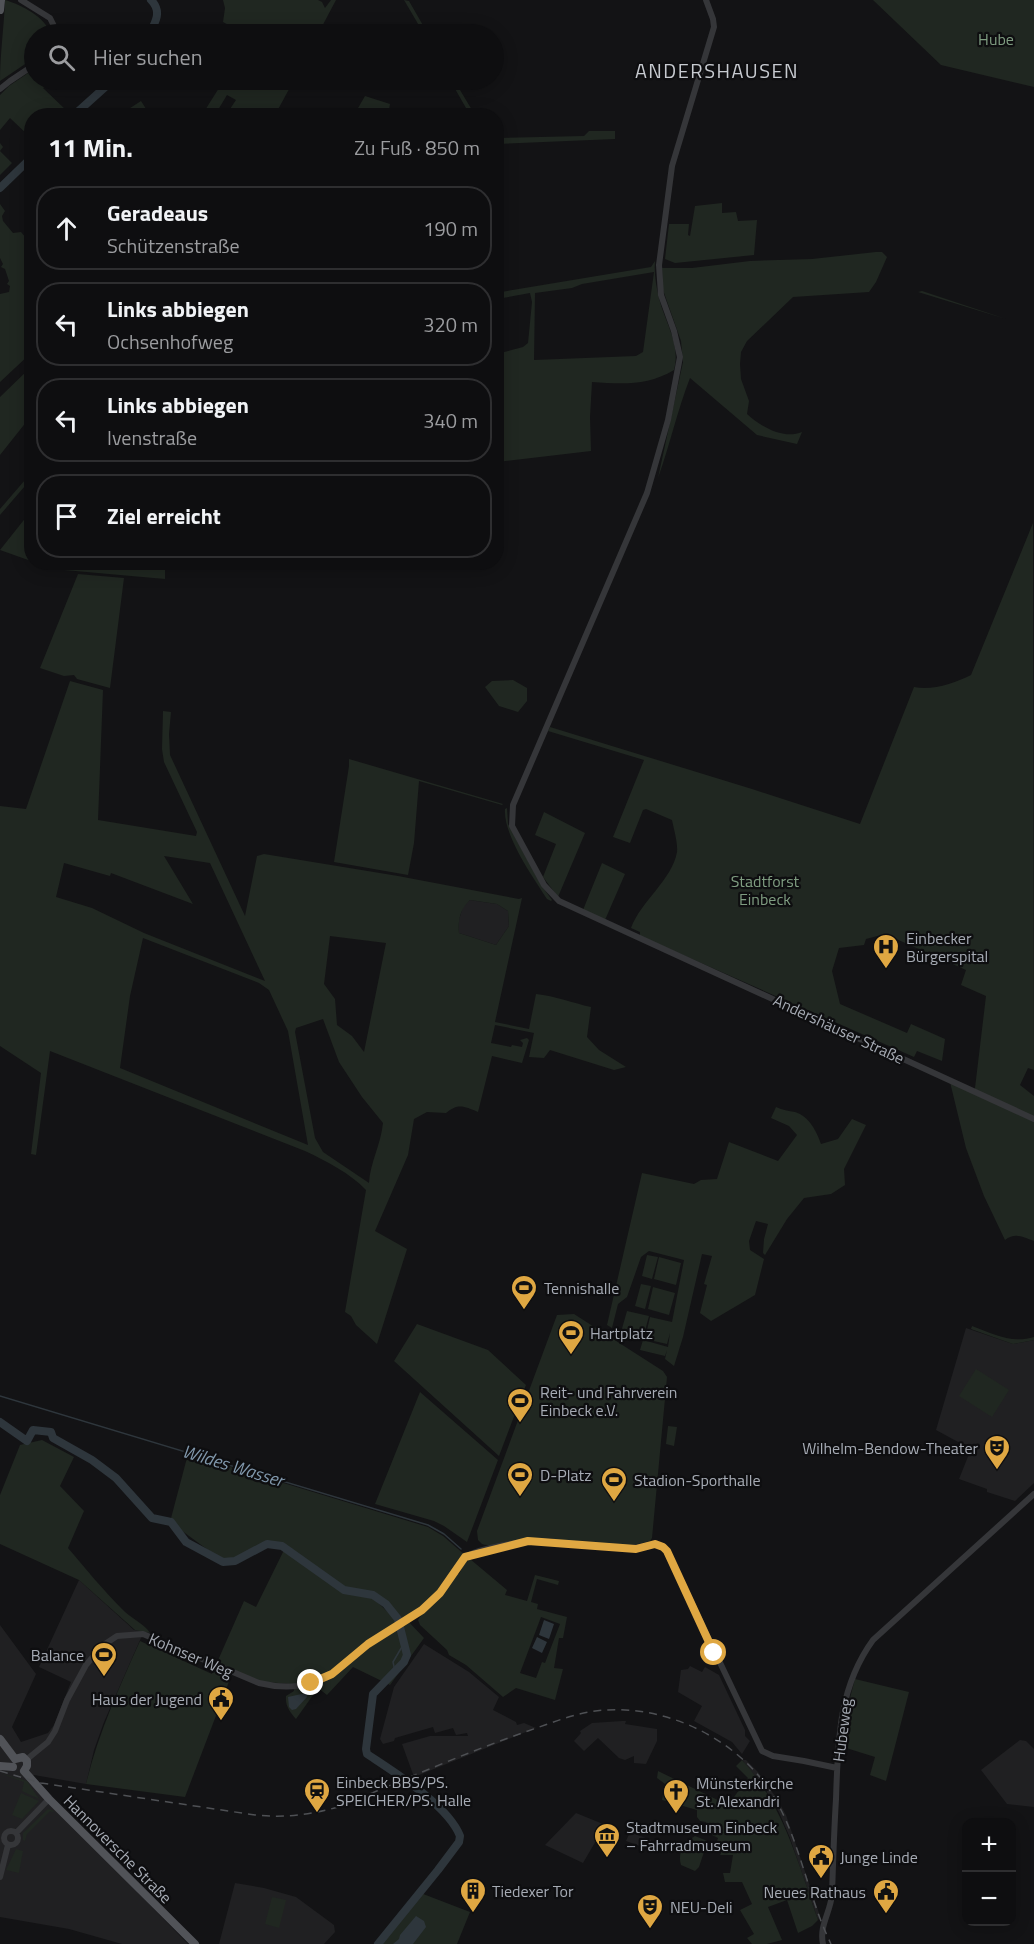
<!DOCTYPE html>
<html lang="de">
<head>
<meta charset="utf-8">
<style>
	body { margin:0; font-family:"Titillium Web",sans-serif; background:#171719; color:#f1f3f6 }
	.controls { position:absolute; right:18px; bottom:18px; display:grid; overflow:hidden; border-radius:12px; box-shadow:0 3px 15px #0003 }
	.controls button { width:54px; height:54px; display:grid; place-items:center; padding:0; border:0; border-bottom:2px solid #2e2e30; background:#0e0e10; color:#f1f3f6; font:30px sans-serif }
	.stop { position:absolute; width:18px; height:18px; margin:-14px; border:4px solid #dfa742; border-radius:50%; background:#fff }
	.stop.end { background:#dfa742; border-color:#fff; box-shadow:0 2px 6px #0008 }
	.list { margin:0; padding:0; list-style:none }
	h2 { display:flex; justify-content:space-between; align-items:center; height:78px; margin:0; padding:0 24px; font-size:26px }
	h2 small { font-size:20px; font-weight:400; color:#9b9c9f }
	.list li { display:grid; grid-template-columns:39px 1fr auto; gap:18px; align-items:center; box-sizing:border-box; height:84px; margin:0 12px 12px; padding:0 12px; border:2px solid #2e2e30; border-radius:24px }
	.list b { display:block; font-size:22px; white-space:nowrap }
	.list p { margin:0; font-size:20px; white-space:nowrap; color:#9b9c9f }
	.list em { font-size:20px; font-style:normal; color:#9b9c9f }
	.icon { flex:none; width:33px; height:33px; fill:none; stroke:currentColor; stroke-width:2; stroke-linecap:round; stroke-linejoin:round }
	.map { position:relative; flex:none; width:1034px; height:1944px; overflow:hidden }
	.search { position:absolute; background:#0e0e10; box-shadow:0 3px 15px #0003; left:24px; top:24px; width:480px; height:66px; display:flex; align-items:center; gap:15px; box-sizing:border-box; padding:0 21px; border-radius:33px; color:#9b9c9f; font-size:22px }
	.panel { position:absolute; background:#0e0e10; box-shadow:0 3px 15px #0003; left:24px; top:108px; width:480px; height:462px; border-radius:24px }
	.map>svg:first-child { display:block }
	.built { fill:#202022 }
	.green { fill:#202721; fill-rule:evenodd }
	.water { fill:#2e363c }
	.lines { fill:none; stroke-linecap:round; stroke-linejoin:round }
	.stream { stroke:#2e363c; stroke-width:1.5 }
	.river { stroke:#2e363c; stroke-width:8 }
	.minor { stroke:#353639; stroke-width:6 }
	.major { stroke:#515358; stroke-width:8 }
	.rail { stroke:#4e5054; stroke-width:1.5; stroke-dasharray:8 6; stroke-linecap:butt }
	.route { stroke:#dfa742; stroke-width:8 }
	.labels { text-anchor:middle; stroke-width:4.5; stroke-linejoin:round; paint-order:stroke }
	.park-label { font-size:16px; fill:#7f9d81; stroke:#0e0e10 }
	.poi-label { font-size:16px; fill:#a6abb4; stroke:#0e0e10; text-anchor:start }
	.street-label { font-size:16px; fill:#a6abb4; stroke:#0e0e10 }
	.water-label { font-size:18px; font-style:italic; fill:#8198ac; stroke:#0e0e10 }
	.quarter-label { font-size:20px; letter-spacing:1.5px; fill:#c7cad0; stroke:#0e0e10 }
</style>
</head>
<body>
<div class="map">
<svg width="1034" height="1944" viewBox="0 0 1034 1944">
	<rect width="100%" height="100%" fill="#131315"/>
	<path class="built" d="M470,900l27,4 11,7 1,15 -13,19 -37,-12v-13l4,-14z
		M966,1328l47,16 21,-4v143l-19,18 -28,-9v-3l-28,-10 12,-30 -35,-19z
		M79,1580l55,50 10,1 -40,91 -10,28 -8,34 -52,-9 -6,5 160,164h-66l-53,-15 -69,-12v-292l36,49 -24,53 9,15 27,-9 6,-8 17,-43 -32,-15z
		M424,1644l45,28 30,25 -6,13 23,12 1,3 7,-2 12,5 -122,49 -12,-33 28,-8h38l-1,-3 -11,2 -3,-7 -18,5 -2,-6 -38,11 -1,3 -11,3 -3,-5 14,-52z
		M690,1666l12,6 3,-5 14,8 26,55v6l5,5 -8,13 -10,-12 -38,-21 8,-15 -24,-14 3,-22 7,-1z
		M622,1721h4l-1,3 32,5v12l-11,23 -12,-1v-7l-9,4 -6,-2 -21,-20 -14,13 -10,-10 7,-8 -1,-2 12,-8z
		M1020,1740l6,1 8,8v58l-27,-3 -26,-34z
		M742,1760h4l12,12 19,27 9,16 34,101 -2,4 -28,-82 -11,-26 -14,-23z
		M576,1813l32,13 -4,10 6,3 -2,5 -11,-5 -14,24 -38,-18z
		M630,1832l21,8 -3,9 -22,-8z
		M235,1883l29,5 32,9 38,28 1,7 -11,12h-105z"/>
	<path class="green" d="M5,0c17,5 40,17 46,34h-17v24l-34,23c0,-27 4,-54 5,-81z
		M223,0h95l4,2 3,6 6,-8h5l-18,34h-80v-4l-15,-8 2,-14z
		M404,0l5,1 19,33h-4z
		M873,0h161v87l-93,-22z
		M34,69v11h23l-14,8 24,23 -5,4h-10l-6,-4 -5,4 -9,1 -1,22 -21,-20 -10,12v-35l9,-9z
		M224,80h70l-19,35h-49l10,-15 -9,-5 -12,20h-13z
		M450,80h4l21,35h-5z
		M365,96l25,8 -2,11h-34z
		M141,101l9,14h-38l12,-3z
		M589,131h26v8l-118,5v-6l87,-2z
		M0,143l3,4 -3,4 12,12 -12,12z
		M722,203v10l14,-1 2,9 19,-1 -3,35 -79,8 -10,-4 4,-35h20l-1,11 2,1 5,-30z
		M0,204l5,7 -3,5 1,5 10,12 8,-1 11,13 -1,108 -31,29v-88l9,-2 1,-6 -3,-2 2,-3 -4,-12 -4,-2 2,-3 -3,-6z
		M496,225l5,67 150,-25 4,-6c-1,12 1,25 4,37 6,25 22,46 15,72 -27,16 -51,14 -82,12l-2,35 1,34 -94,11v-108l26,-7 5,-4 4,-41 -2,-9 -33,6zM654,272l-11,80 -7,4 -102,4 1,-67 37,-5 10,-4z
		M876,252h6l5,5 -11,25 -7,10 -76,5 -46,44 -6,11 -1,12 1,15 8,22 -2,13c13,12 36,26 55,18l-5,12 -40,-9 -67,-57c-13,33 -20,67 -32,100l25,-116 -2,-21 -18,-51 -1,-22h30l58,-7 62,-2z
		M922,291l84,28 -88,-27z
		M31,367v49l-31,39v-58z
		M31,473v6l-31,36v-6z
		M31,511v50l-31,-11z
		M1033,523l1,547 -6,-2 -8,17 14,11v145c-11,-4 -19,-9 -29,-1l-21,-44 -18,-48 -16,-66 22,11 3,-5 11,-92 -25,-11 5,-15 -81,-36 -19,5 -2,6 -25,3 -7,23 8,33 67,29 4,-9 34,15 -3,22 -25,-10 -3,6 -274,-121v-4l-9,-4c10,-27 41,-48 46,-76 1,-9 -3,-22 -5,-32l-26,-11 -3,1 -13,33 -17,-6 31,-77 -96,-29 2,-4 202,62 108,35 54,-137c18,4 41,-4 57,-12z
		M35,563h130v16l-101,-9z
		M78,574l46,4 -14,110 -33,-9 -3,-4 -10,1 -24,-8z
		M513,680l14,8v13l-9,11 -19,-6 -14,-19 7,-6z
		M70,681l33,9 -5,130 98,16 1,-4 -33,-70 -2,-13 1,-38 8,1 -2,22 1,21 75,161 12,-60 7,-2 134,22 121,23 3,-1 -27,124 34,7 7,-35c19,2 37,9 55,13l-4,30 12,13 27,17 -12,3 -64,-20 -6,8 -15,-1 5,-24 -39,-8 -4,18 20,4 1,-2 10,2 1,-4 -3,-3 7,-2 2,2 -7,23 -30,-7 -14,56c-14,-6 -20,-9 -32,1l-19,-1 -13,7 -6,36 -33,76 32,18 -30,95 -21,-19 -5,-9 -6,-4 21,-122c-16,-17 -40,-29 -61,-39l-255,-100 -14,104 -5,-1 10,-81 -41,-27v-240l26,3zM164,856l46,7 55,118 -121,-48 -52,-25 -36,-11 8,-34 46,13 1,-3 82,31zM470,900l27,4 11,7 1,15 -13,19 -37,-12c-1,-13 1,-24 11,-33zM330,936l56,7 -22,109 -12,-16 -15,-11 -2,-26 -11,-15zM143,938l116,45 10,7 19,41 20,114 -188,-77 10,-72zM323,1019l16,43 23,35 21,26c-2,21 -13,40 -14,60l-46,-31 -8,-14 -20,-106 1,-4z
		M349,759l154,45 -1,1 -83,-24 -5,62 -6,32 -74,-13 15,-96z
		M507,808l1,16 9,17 24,44 11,15 -1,1 -4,-2c-14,-22 -44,-64 -42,-90z
		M544,812l41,21 -27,64 -15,-20 13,-33 -21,-9z
		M602,863l23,11 -20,46 -22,-10z
		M776,1107c7,3 12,4 19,5 14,4 22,20 26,32l17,-5 14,-20 14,6 -22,44 1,16 -14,9 -27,4 -17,21 -22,36 -2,-2 1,-14 4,-15 -12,-3 -7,20 1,9 14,9 -9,36 -44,26 -11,-8 7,-28 -3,-1 8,-28 -10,-2 -19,83 -9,29 -9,-7 2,-9 -2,6 -25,-6 3,-10 25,7 2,-14 -3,11 -22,-5 5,-22 22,5 12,-62 -35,-9 -8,6 -14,40 -9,7 -6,24 -5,-3 35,-152 52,11 7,-4 16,-1 12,-37 49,19 19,-26 -8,-9 -18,-8z
		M647,1255l11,2 -6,22 -10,-3z
		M659,1257l22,6 -5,22 -22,-6z
		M641,1284l10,2 -6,23 -10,-3z
		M653,1287l22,6 -6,22 -21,-6z
		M627,1311l22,5 -6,22 -22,-6z
		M574,1314l89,57 4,6 -15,161 -2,3c-36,12 -79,-4 -117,-3 -17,1 -34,11 -51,6l-4,-4 -1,-9 80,-216z
		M417,1324l71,26 38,35 -27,71 -105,-95z
		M972,1326c21,8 40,18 62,11v3l-21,4 -42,-15z
		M976,1369l33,21 -17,27 -33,-21z
		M420,1392l78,68 -31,82 -23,-16 -10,-5 -59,-17z
		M668,1426l9,1 -3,19 -8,-2z
		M42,1440l32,17 -14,29 24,25 -16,37c17,20 35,42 54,61 7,8 24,16 28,24l-15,-3 -56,-50 -79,-36v-49l20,-50z
		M188,1454l240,73 15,9 22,19 -35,47 -23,18 17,18 -34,47 -37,-18 -26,28 -9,-7 -22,31c-6,-7 -11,-13 -10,-23l8,-5 -1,-7 -30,-2 -30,-11 -48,126 -99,-13c12,-50 33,-96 54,-143l72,33 32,-73 12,6 28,-57 60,42 28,5 24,23 1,4 3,-1 -1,-5 -26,-24 -28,-6 -63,-44 -16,-1 -31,16 -12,2 -53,-39z
		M470,1559l37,31 -2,5 22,6 8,-26 24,6 -1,4 -21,-6 -6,23 7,2 -1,5 30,8 -4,21h-4l-5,30 9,1 -8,31 -39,-12 -13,9 -37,-32 -17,-10 -2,-5 -27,-25 -2,-5 4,-6 33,-40h4l6,-12zM541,1617l19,7 -15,39 -3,-1 -6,16 -16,-5z
		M855,1679l54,13 -23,89 -16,-6 5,-18 -32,-10 3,-34z
		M742,1760c42,46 56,103 76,160l-6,6 -14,7 -11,-33 -19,7 14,33 -15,4h-15l-5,-6 7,-4 -14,-24 12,-6 -10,-22h-17l-2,-9h7l3,-18h-13l5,-10 -8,-4 1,-3 -16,-8 4,-8 -6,-1 -3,-4v-7l-35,-10 3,-16 -8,-6 1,-7 70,34 20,-27 -12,-12z
		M0,1773l27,8 12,18 -17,-8 2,-9z
		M21,1793l18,8 -17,18 -10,-4z
		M48,1809l6,2 -1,1 -3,-1 -23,23 -2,7 -2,-1v-7z
		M695,1836l20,8 -11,8 -5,15 -4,4 -14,-6c-4,-13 4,-23 14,-29z
		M16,1849l7,2 -4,22 -13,-3z
		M418,1892l52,20 -13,32h-82z
		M272,1897l14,3 -7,28 -14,-4z"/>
	<path class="water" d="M544,1620l10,4 -5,15 -10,-4z
		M537,1637l10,5 -5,11 -10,-5z
		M306,1693l1,4 -11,12 -4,1 -3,-3 -1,-10z
		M416,1916l8,5 2,6 -13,17h-20l6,-5 1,-4z"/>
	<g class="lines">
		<path class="stream" d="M0,1396l428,129 16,9 17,15
			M395,1671l-2,-9 10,-17"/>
		<path class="river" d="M149,34c7,-12 13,-23 2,-34
			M73,116l40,-36
			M0,188l32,-31
			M0,1422l27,19 6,-11 18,2 2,6 39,22 24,18 36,40 19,4 15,20 37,20 12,-1 32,-17 15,2 62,44 29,5 13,9 12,15 9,36 -3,7 -31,32 -7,55 1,5c27,18 81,51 93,82l-1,6 -21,28 -60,74"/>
		<path class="minor" d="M21,0l29,18 8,16
			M706,0l7,19 1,8 -42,139 -13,99 2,30 13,36 6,26 -12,63 -21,73 -134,312 -1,21 32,59 15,16 475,218
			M0,89l10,-8 24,-16
			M26,1760l22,-18 7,-11 12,-31 19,-35 16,-19 15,-10 26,-2 116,49c24,6 54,5 75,-10 16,-12 30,-27 47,-37 18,-12 37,-20 53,-36 11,-11 22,-37 33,-44 14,-8 55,-15 71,-15l89,7c15,1 28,-9 40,3l95,200 11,5 31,5 33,7
			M4 1838a7 7 0 1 1 14 0a7 7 0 1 1-14 0Z
			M16,1833l33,-34
			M0,1877l8,-32
			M823,1944c-4,-18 7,-31 9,-49 1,-32 2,-64 4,-96 2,-57 2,-111 37,-159l161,-146"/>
		<path class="major" d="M0,10l1,-10
			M0,1739l15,20
			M15,1759l8,-2 4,4v5l-3,5
			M0,1766l13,1
			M24,1771l25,28 146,145"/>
		<path class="rail" d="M0,1771l41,12 214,32c29,3 55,0 83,-8 64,-26 126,-54 190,-76 26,-9 52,-20 79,-21 62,-4 130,30 164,82 29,46 36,103 60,152"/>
	</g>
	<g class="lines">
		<path class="route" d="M311,1683l21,-9 36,-30 54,-34 18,-17 25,-36 63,-16 108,8 19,-5 8,3 4,4 47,102"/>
	</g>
	<defs>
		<symbol id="hospital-pin" viewBox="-11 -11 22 30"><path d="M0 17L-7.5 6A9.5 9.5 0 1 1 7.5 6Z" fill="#dfa742" stroke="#0e0e10"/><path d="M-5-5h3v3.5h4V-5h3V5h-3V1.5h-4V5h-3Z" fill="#111"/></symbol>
		<symbol id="stadium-pin" viewBox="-11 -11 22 30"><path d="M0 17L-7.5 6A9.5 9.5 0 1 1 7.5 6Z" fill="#dfa742" stroke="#0e0e10"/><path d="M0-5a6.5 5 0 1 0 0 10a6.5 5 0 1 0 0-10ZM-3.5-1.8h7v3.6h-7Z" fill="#111"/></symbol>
		<symbol id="theatre-pin" viewBox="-11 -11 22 30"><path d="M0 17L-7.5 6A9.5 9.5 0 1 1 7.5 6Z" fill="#dfa742" stroke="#0e0e10"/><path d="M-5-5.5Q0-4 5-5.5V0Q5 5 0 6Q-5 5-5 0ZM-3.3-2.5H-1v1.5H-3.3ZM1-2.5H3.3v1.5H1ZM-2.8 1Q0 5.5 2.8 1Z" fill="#111"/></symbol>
		<symbol id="civic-pin" viewBox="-11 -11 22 30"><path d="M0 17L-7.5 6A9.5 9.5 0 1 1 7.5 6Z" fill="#dfa742" stroke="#0e0e10"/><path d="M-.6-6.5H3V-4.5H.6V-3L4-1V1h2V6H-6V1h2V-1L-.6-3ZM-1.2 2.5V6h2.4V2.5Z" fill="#111"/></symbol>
		<symbol id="station-pin" viewBox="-11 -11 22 30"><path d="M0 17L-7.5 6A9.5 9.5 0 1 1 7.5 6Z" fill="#dfa742" stroke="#0e0e10"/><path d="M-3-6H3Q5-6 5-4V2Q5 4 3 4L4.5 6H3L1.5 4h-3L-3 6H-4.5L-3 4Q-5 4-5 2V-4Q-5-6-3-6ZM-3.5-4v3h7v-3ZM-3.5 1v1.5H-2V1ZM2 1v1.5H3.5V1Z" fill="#111"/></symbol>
		<symbol id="church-pin" viewBox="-11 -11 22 30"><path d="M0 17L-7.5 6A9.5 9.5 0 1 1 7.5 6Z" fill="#dfa742" stroke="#0e0e10"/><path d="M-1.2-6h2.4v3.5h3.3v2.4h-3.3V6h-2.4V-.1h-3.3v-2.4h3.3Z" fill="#111"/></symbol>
		<symbol id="museum-pin" viewBox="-11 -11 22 30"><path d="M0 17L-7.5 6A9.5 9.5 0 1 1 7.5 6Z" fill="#dfa742" stroke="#0e0e10"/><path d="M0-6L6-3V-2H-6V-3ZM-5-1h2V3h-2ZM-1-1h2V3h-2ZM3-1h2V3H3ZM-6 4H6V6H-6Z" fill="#111"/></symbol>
		<symbol id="building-pin" viewBox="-11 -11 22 30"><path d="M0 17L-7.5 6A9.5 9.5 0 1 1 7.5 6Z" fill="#dfa742" stroke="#0e0e10"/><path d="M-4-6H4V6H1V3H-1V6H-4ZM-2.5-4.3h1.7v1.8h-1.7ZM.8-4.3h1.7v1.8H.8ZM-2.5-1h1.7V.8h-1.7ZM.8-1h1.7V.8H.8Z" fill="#111"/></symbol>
	</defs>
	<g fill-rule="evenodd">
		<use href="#hospital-pin" x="871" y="932" width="30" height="40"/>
		<use href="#stadium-pin" x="509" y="1273" width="30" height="40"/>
		<use href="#stadium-pin" x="556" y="1318" width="30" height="40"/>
		<use href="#stadium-pin" x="505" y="1386" width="30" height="40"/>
		<use href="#theatre-pin" x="982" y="1433" width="30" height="40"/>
		<use href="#stadium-pin" x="505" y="1460" width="30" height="40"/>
		<use href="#stadium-pin" x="599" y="1465" width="30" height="40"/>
		<use href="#stadium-pin" x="89" y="1640" width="30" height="40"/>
		<use href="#civic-pin" x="206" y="1684" width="30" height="40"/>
		<use href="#station-pin" x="302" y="1776" width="30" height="40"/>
		<use href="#church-pin" x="661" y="1777" width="30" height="40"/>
		<use href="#museum-pin" x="592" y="1821" width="30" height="40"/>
		<use href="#civic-pin" x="806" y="1842" width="30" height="40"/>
		<use href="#building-pin" x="458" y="1876" width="30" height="40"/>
		<use href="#civic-pin" x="871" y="1877" width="30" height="40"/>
		<use href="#theatre-pin" x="635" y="1892" width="30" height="40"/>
	</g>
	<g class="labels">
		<g class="park-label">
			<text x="996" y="45">Hube</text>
			<text x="765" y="887">Stadtforst<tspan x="765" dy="18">Einbeck</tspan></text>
		</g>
		<g class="poi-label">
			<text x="906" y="944">Einbecker<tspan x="906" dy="18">Bürgerspital</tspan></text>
			<text x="544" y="1294">Tennishalle</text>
			<text x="590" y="1339">Hartplatz</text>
			<text x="540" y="1398">Reit- und Fahrverein<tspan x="540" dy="18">Einbeck e.V.</tspan></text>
			<text x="978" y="1454" text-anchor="end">Wilhelm-Bendow-Theater</text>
			<text x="540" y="1481">D-Platz</text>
			<text x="634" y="1486">Stadion-Sporthalle</text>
			<text x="84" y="1661" text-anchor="end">Balance</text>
			<text x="202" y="1705" text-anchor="end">Haus der Jugend</text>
			<text x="336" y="1788">Einbeck BBS/PS.<tspan x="336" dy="18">SPEICHER/PS. Halle</tspan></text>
			<text x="696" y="1789">Münsterkirche<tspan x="696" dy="18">St. Alexandri</tspan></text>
			<text x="626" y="1833">Stadtmuseum Einbeck<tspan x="626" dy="18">– Fahrradmuseum</tspan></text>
			<text x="840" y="1863">Junge Linde</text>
			<text x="492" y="1897">Tiedexer Tor</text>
			<text x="866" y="1898" text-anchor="end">Neues Rathaus</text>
			<text x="670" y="1913">NEU-Deli</text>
		</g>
		<g class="street-label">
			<text transform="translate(839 1029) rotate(25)" y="6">Andershäuser Straße</text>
			<text transform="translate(191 1655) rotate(23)" y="6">Kohnser Weg</text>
			<text transform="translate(842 1730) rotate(-83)" y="6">Hubeweg</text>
			<text transform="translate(118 1849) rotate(45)" y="6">Hannoversche Straße</text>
		</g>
		<g class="water-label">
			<text transform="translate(233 1466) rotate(17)" y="6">Wildes Wasser</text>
		</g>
		<g class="quarter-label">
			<text x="717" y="78">ANDERSHAUSEN</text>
		</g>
	</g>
</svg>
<div class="controls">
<button>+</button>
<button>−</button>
</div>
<div class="stop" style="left:714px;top:1653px"></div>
<div class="stop end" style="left:311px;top:1683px"></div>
<div class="search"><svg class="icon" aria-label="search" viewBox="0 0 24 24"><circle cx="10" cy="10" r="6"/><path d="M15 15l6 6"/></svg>Hier suchen</div>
<section class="panel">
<h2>11 Min.<small>Zu Fuß · 850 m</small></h2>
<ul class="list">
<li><svg class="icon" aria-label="ahead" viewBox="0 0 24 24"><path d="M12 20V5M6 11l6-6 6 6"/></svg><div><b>Geradeaus</b><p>Schützenstraße</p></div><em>190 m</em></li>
<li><svg class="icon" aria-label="left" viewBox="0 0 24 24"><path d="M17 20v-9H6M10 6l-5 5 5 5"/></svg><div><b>Links abbiegen</b><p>Ochsenhofweg</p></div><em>320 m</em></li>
<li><svg class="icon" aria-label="left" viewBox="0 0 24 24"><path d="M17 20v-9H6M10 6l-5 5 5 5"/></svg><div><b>Links abbiegen</b><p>Ivenstraße</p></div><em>340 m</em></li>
<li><svg class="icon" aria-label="arrive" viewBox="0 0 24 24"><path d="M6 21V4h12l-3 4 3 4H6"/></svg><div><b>Ziel erreicht</b></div></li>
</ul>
</section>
</div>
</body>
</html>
